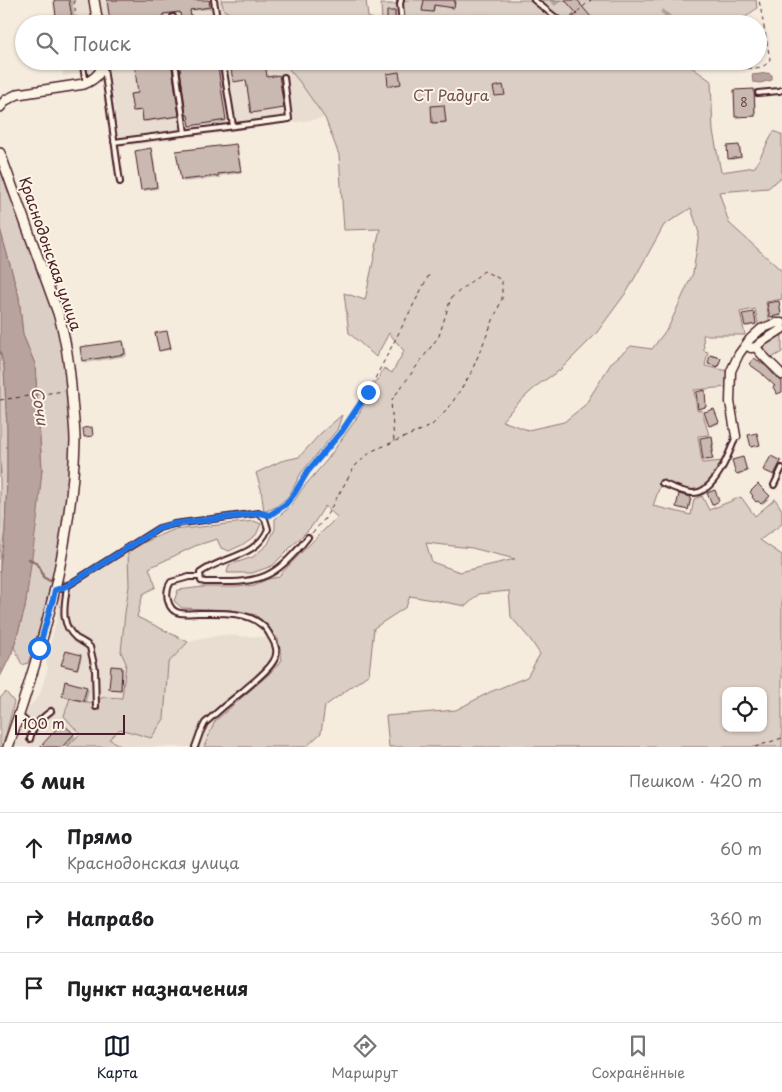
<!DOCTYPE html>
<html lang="ru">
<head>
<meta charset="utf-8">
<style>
	body { margin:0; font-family:"Playpen Sans",sans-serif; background:#f6f6f6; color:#202124 }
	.controls { position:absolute; right:15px; bottom:15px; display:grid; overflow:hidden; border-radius:10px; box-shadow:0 1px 4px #0004 }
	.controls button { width:45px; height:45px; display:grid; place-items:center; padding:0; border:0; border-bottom:1px solid #e0e0e0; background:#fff; color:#202124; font:25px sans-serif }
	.scale { position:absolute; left:15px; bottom:12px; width:110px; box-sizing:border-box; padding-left:5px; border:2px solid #4a1f2b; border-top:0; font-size:14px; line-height:18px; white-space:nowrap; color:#4a1f2b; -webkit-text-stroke:4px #fcf5e5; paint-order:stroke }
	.stop { position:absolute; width:15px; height:15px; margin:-11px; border:4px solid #1a73e8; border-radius:50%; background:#fff }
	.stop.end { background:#1a73e8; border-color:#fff; box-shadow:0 1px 5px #0008 }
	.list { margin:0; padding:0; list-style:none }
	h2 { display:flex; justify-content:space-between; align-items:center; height:65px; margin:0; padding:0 20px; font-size:21px }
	h2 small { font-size:16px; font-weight:400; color:#757577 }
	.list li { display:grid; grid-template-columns:32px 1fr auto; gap:15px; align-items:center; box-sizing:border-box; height:70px; padding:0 20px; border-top:1px solid #e0e0e0 }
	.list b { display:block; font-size:19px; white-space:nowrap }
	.list p { margin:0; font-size:16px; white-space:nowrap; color:#757577 }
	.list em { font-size:16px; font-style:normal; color:#757577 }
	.icon { flex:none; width:28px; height:28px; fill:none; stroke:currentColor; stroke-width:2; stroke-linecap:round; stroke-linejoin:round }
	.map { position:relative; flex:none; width:782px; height:747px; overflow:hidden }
	.search { position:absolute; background:#fff; box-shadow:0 1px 4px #0004; left:15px; right:15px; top:15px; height:55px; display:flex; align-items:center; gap:12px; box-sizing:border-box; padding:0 18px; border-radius:28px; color:#757577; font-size:19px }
	.sheet { height:275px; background:#fff }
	nav { display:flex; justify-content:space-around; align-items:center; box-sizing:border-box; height:70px; border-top:1px solid #e0e0e0; background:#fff; font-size:14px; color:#757577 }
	nav a { display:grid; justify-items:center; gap:2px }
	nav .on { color:#111827 }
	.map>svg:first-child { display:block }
	.built { fill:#e8ddd0 }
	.green { fill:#dbcec4; stroke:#927678; fill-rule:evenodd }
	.water { fill:#b8a39e; stroke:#8c6e70 }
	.shadow { fill:#0003 }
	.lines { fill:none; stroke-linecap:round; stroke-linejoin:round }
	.stream { stroke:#8c6e70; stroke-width:2.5 }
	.building { fill:#cab9b1; stroke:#4a1f2b }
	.service-casing { stroke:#4a1f2b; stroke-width:8 }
	.minor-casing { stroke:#4a1f2b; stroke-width:11 }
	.tertiary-casing { stroke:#4a1f2b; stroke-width:12 }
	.path { stroke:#4a1f2b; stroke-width:1; stroke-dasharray:4 4; stroke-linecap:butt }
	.service { stroke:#fcf5e5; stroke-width:4 }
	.minor { stroke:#fcf5e5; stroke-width:8 }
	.tertiary { stroke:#fcf5e5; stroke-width:9 }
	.route { stroke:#1a73e8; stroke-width:6 }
	.labels { text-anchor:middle; stroke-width:4; stroke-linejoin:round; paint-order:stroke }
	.number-label { font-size:12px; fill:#6a464c }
	.park-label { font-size:15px; fill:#6e4b51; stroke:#fcf5e5 }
	.street-label { font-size:15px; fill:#4a1f2b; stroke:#fcf5e5 }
	.water-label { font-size:16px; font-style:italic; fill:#704d53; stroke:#fcf5e5 }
</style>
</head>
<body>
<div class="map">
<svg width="782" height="747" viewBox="0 0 782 747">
	<rect width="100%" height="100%" fill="#f5ecde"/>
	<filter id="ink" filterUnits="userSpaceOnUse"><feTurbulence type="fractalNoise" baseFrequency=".02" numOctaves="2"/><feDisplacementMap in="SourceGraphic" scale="10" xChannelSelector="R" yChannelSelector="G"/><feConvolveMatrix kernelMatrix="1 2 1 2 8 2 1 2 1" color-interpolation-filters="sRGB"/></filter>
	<g filter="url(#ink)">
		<path class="built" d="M52,0h169l3,10 23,14h-192z
			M61,61h221l17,20 26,37 -205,29 -11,-78 -46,7z
			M128,552l1,34 -4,27 -4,39 5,11 -4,35 -18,-1 -12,6 -12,31 -13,13h-53l14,-39 11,-12 9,-28 -2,-6 11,-44 2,-25 13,-4 48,-33z
			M221,635l57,3 4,22 -14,15 -53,46 -11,26h-82l-13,-8 11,-10 44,-10 4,-56 20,-21z"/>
		<path class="green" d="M221,0h145l2,17 14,6 -1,-19h15l1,-4h359l1,8 -20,16h-490l-23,-14z
			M282,61h407l-2,3 24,17 2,50 8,41 34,-5 19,-36 8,4v42l-14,11 -49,4 10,31 53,48v28l-16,3 4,22 -11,4 -4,-19 -15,3 5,23h-42l1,16 4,1 -3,14 23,5v16l-34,3 3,20 5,1 7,24 -11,1 4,27 21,-2c-4,5 -6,12 -10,17 -15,20 -33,9 -51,2l-9,26 38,9 3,-16 8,-3 7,14 32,-13 14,19 20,-17 7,11v14l-22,16 22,15v192h-393l-3,-31 70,-6 34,-18 37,-15 13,-23 -10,-15 -19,-22 -2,-26 -30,3 -13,12 -56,-10 -4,11 -32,21 -5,46 -44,32 -4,27 -15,14h-102l11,-26 53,-46 14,-15 -4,-21 -22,-24 -25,-5 -49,-2 -8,-7 4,-11 25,-3h34l17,-2 14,-6 10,-2 22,-23 37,-37 -12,-11 -13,20 -40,40 -20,7h-25l2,-8 24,-8 15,-13 7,-15v-10l15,-12 12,-18 25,-29 29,-41 28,-51 8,5 12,-22 -15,-18 -13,24 -27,-24 -5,-40 21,7 15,-71 -36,1 -5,-75 -14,-37 -26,-37zM691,208l8,25 -6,40 -24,53 -17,23 -21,-3 -19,16 -27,43 -21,17 -36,8 -26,-9 14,-16 23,-21 21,-14 35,-35 33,-45 36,-65zM426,543l46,5 43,11 -55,13 -28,-10zM726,691h37v37h-37z
			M0,168l59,162 8,45v24l5,39 -6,66 -18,100 -20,59 -6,2 -8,-18 11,-39 17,-139 -7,-105 -12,-29 -4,-38 -19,-68z
			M782,332v20l-12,7 -7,-8 1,-7z
			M0,351l4,16 3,62v50l-2,52 -5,41z
			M342,415l-5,15 -36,43 -12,23 -13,11 -12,5 -3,-23 -5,-16 25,-12 18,-4 22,-24z
			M254,521l7,3 -5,11 -14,10 -13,6 -8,-3 -4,-9 -22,7 -46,22 7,19 -13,7 -6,23 17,8 34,17 -20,21 -4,56 -13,19 -31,-9 -11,10 13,8h-55l13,-13 -16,-18 6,-18 22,5 12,-6 18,1 4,-35 -5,-11 4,-39 4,-27 -1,-34 17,-10 28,-12z
			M6,692l8,10 -11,45h-3v-49z"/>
		<path class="water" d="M768,73l4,2v5l-12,3 -7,-1 -1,-7z
			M0,229l19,68 4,38 12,29 7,105 -4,44 -13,95 -13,45 -12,24v-112l5,-34 2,-52v-50l-3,-62 -4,-16z"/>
		<path class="shadow" d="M55,0h18l1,5h-1l3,19h-18z
			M108,0h102l1,9 -20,2 1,13h-9l-1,-11 -18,2 1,9h-32l-1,-4 -19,3 -2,-2z
			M425,0h31l-1,8 -20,-2 -1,7 -9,-2 -2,-1z
			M549,0h13l-7,6z
			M567,0h9l15,19 -4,3 -4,-4 -5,4 -4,-4 5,-4z
			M663,9l8,7 -3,3 -8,-7z
			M395,12l1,2v8h-6l-2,-1z
			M213,22l3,2h-17z
			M63,61h14v6l-9,1 -4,-4z
			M180,61h38l8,61 -34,4 -1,-1z
			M416,61h14l1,4 -13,1z
			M171,62l1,2 8,53 -34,5 -1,-1 -2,-10 -8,1 -1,-2 6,-16z
			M399,73l1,2 1,10 -10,1 -2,-1z
			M753,90l2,2 1,25h-19l-1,-1z
			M444,106l1,1 1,16 -11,1 -1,-2z
			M236,145l2,2 4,26 -22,3v2l-36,4 -2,-2z
			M739,146l1,1 2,11 -11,2 -2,-2z
			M150,150l3,2 5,37 -14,2 -2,-2z
			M778,303l2,1 2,12 -10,2 -1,-1z
			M754,313l3,12 -10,2 -1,-2z
			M167,332l1,1 3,17 -10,1 -1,-1z
			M123,342l2,2 2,12 -41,7 -2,-3z
			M714,410l5,14 -8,3 -1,-2z
			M711,437l2,2 1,7v7h-2l1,7 -7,1 -2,-1z
			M771,457l11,7v2l-5,11 -12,-7z
			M743,459l5,13 -10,3 -1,-1z
			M0,465l1,1 1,8h-2z
			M758,486l12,12 -7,6 -3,-3 -2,1 -4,-5z
			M690,498l2,1 -3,11 -12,-3z
			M80,656l2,2 -4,12 -14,-4z
			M122,668l1,2 -1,20h-10l-2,-2z
			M86,688l3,2 -3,13 -20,-5 -3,-3z
			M62,725l14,12 -9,10h-26z"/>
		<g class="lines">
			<path class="stream" d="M29,559c9,4 12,8 14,18l7,4
				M61,582h7l6,-2"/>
		</g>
		<path class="building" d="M54,0h15l4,24h-16z
			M107,0h102l1,7 -20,3 2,14h-10l-2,-12 -17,2 1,10h-32l-1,-5 -21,3z
			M424,0h31l-1,8 -20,-3 -1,7 -11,-1z
			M565,0h12l4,4h-1l11,13 -6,5 -3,-4 -6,4 -3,-5 4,-3z
			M387,11h8v10h-8z
			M480,15l10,1 -1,8h-11z
			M237,17l1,7h-23v-2l3,1 3,-4z
			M134,61h37l8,55 -36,5 -1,-11 -9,1 -3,-17 8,-1z
			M179,61h38l9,59 -36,6 -2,-11h-2z
			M230,61h35l2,16 12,-2 5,33 -33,5 -5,-33 -13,2z
			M399,72l2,12 -13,2 -1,-12z
			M503,85l2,10 -10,1 -2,-9z
			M754,89l1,27 -20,1 -1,-27z
			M444,105l2,17 -14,1 -1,-17z
			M236,144l5,27 -23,3v2l-37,4 -5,-29z
			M739,145l2,12 -13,2 -1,-13z
			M151,148l6,39 -16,3 -6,-39z
			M779,301l2,14 -11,2 -3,-14z
			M754,312l2,12 -11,2 -3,-12z
			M167,331l4,17 -12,3 -4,-18z
			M123,341l2,13 -43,7 -2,-14z
			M710,355l11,3 -3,9 -10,-3z
			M754,358l12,8 12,13 4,2v11l-5,2 -4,-7 2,-1 -12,-11v-1l-14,-10z
			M705,390l1,17 -8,2 -2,-17z
			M714,409l5,13 -10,4 -5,-14z
			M92,427l1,9 -9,1 -1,-9z
			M757,433l3,12 -9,2 -3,-12z
			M712,436l1,9h-1l1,7h-2l2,7 -10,1 -3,-22z
			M771,456l10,5 -7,14 -11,-5z
			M743,457l4,14 -11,3 -4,-14z
			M758,484l12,12 -9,8 -3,-3 -2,1 -4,-5 1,-1 -3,-4z
			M715,490l4,11 -7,4 -5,-12z
			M679,494l12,3 -3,13 -12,-3z
			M66,651l15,4 -4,14 -16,-4z
			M111,666l11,1 -1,23 -12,-1z
			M65,681l22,6 -4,14 -21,-5z
			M62,723l12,11 -12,13h-22z"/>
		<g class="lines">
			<defs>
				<path id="service" d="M214,0l3,19
					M401,0l-1,4 2,20
					M534,0l26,21h7
					M173,17l1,7
					M82,61l4,22
					M175,61l10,72
					M104,68l16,114
					M224,71l9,55
					M758,93l21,-2 3,-1
					M114,142l175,-23 -5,-42
					M662,483c9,4 20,9 30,10 22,2 38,-41 44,-57
					M774,485l8,-17
					M67,586c-2,19 -8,37 9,52 5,3 10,5 14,9l5,22 1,38
					M55,590l12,-4 92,-58 15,-4 85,-11 6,6 3,10c-12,29 -46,27 -68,44l1,8 4,1c21,0 47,2 66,-9 14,-8 27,-23 37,-36
					M19,715l14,13
					M30,739c3,-13 10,-20 21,-28
					M195,747l5,-14 5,-10c12,-11 25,-22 38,-32 10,-9 23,-18 30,-29 6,-9 3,-17 -2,-25 -2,-4 -5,-9 -9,-12 -15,-14 -43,-12 -63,-12 -6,0 -13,1 -19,0 -13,-2 -16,-21 -9,-31l18,-5h11"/>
				<path id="minor" d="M746,345l5,3 5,-1 4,-4 22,-14
					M756,347c7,11 18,18 26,28
					M736,436l-6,-34 1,-31 8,-17 11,-15 11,-10 15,-6h6"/>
				<path id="tertiary" d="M94,0l4,24
					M0,107l6,-7 12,-6 66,-10c11,-5 18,-11 19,-23
					M0,153l58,160c9,28 12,57 14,86 1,14 3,28 3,42 -3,105 -33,208 -67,306"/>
			</defs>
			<use href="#service" class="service-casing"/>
			<use href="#minor" class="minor-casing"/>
			<use href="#tertiary" class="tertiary-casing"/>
			<path class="path" d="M74,0l3,24
				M571,17l20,-17
				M658,23l1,1
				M701,61l2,2c7,0 13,-1 20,0 13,3 40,12 47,-4l-11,-59
				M0,400l64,-9
				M268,515h2l16,-11 8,-10 15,-23 33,-40 26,-39 62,-119
				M312,533l12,-13 31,-54 17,-15 59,-25 17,-17 22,-34 32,-76v-19l-18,-9 -33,27 -12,38 -48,65 3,40
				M755,747l27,-9"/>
			<use href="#service" class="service"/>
			<use href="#minor" class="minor"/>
			<use href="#tertiary" class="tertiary"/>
		</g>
	</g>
	<g class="lines" filter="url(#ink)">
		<path class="route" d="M39,648l14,-49 2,-9 12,-4 92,-58 15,-4 64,-8 21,-3 11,2 16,-11 8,-10 14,-23 34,-40 26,-39"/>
	</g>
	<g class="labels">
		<g class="number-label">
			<text x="744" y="107">8</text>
		</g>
		<g class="park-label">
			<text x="451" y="101">СТ Радуга</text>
		</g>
		<g class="street-label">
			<text transform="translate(50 254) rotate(71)" y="5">Краснодонская улица</text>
		</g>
		<g class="water-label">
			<text transform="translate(40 406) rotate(81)" y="6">Сочи</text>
		</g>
	</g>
</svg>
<div class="controls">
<button><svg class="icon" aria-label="locate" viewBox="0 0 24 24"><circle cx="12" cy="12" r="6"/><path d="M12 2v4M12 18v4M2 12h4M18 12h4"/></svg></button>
</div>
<div class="scale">100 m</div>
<div class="stop" style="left:39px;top:648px"></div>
<div class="stop end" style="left:368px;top:392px"></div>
<div class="search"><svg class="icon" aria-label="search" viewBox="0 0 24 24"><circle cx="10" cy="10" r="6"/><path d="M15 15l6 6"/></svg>Поиск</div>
</div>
<section class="sheet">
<h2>6 мин<small>Пешком · 420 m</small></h2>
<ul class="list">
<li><svg class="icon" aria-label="ahead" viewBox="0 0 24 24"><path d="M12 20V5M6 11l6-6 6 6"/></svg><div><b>Прямо</b><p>Краснодонская улица</p></div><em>60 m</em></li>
<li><svg class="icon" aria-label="right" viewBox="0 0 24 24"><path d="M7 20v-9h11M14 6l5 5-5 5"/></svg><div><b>Направо</b></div><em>360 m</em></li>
<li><svg class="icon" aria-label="arrive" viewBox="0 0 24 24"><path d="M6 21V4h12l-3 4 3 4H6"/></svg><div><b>Пункт назначения</b></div></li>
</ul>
</section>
<nav>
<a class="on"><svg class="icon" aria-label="map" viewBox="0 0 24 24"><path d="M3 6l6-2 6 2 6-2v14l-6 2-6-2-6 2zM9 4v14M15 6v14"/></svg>Карта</a>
<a><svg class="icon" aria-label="directions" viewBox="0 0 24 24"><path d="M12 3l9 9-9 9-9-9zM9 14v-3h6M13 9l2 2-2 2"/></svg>Маршрут</a>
<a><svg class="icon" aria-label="saved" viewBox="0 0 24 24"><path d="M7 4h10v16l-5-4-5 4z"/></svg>Сохранённые</a>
</nav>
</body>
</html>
